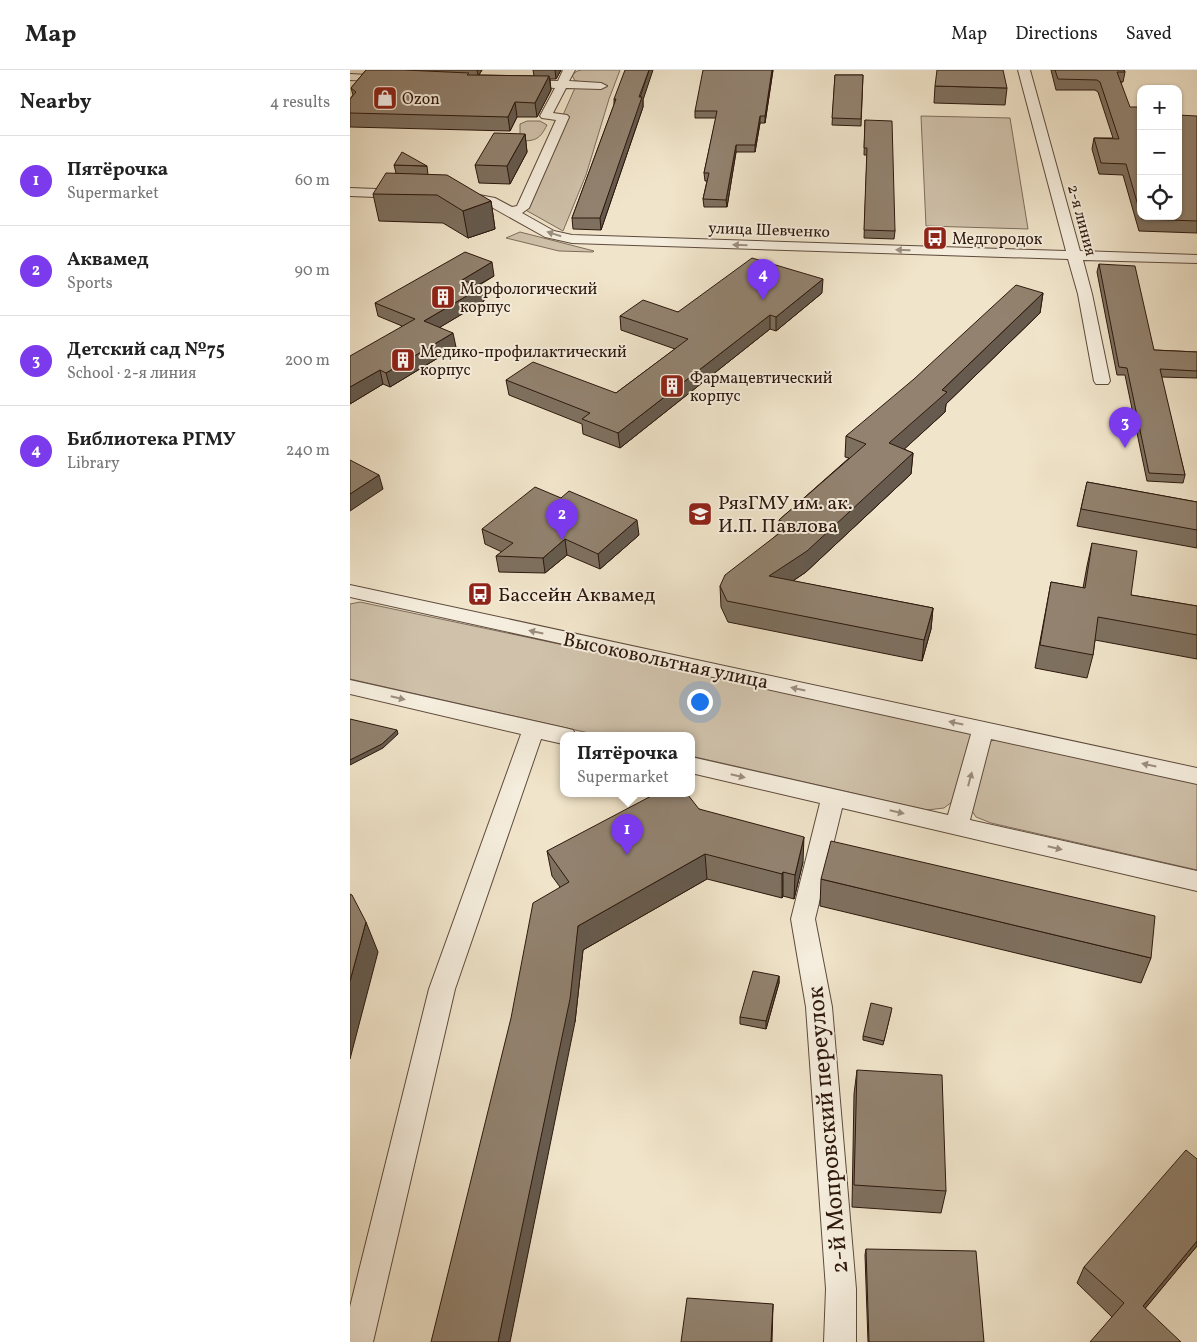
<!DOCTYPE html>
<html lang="en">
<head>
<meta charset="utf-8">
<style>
	body { margin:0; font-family:Vollkorn,serif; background:#f2f2f2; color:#222 }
	.controls { position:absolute; right:15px; top:15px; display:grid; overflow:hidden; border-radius:10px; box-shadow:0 1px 4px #0004 }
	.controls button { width:45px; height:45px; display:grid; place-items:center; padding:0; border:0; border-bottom:1px solid #e0e0e0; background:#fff; color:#222; font:25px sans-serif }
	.you { position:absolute; left:349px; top:631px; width:18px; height:18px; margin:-12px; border:4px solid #fff; border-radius:50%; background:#1a73e8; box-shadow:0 0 0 8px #1a73e833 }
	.badge { display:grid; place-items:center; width:32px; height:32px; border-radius:50%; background:#7c3aed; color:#fff; font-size:16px; font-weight:700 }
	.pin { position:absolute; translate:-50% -41px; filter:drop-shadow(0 1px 2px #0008) }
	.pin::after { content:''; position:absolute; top:26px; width:18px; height:15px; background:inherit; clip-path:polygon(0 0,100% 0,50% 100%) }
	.popup { position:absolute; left:210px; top:662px; width:135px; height:65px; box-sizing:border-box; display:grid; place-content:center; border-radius:10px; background:#fff; filter:drop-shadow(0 1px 4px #0005); font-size:16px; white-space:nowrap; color:#767676 }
	.popup b { font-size:19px; color:#222 }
	.popup::after { content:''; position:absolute; left:50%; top:100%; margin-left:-10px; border:10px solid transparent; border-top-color:#fff }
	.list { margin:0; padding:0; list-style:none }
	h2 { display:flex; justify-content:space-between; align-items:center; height:65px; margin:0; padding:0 20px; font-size:21px }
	h2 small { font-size:16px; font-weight:400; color:#767676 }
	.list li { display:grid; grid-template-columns:32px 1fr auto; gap:15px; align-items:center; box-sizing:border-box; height:90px; padding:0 20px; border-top:1px solid #e0e0e0 }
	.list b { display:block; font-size:19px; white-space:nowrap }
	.list p { margin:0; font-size:16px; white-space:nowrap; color:#767676 }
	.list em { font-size:16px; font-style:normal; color:#767676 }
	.icon { flex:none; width:28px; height:28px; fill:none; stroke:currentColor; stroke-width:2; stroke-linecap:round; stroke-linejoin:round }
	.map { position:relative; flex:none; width:847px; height:1272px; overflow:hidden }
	header { display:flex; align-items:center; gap:30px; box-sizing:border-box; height:70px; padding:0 25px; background:#fff; border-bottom:1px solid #e0e0e0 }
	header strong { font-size:24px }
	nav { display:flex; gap:28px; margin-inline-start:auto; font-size:18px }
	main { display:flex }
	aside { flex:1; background:#fff }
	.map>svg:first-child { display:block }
	.green { fill:#cfc1aa; stroke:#7e6c5c }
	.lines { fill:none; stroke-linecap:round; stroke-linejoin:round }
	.minor-casing { stroke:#5e4b3c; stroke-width:2 }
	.minor { fill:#f5eddd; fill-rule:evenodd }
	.wall { fill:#7e705f; stroke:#2d180d }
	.shaded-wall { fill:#665b4e; stroke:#2d180d }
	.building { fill:#92826f; stroke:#2d180d }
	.oneway { fill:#9b8d7f }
	.labels { text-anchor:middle; stroke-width:4; stroke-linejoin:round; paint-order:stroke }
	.far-poi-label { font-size:16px; fill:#2d180d; stroke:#f5eddd; text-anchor:start }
	.far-street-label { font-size:16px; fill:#2d180d; stroke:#f5eddd }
	.poi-label { font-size:20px; fill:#2d180d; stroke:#f5eddd; text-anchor:start }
	.street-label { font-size:20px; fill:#2d180d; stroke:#f5eddd }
	.near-street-label { font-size:24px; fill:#2d180d; stroke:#f5eddd }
</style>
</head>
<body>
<header>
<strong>Map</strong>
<nav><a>Map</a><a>Directions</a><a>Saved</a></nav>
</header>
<main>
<aside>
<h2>Nearby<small>4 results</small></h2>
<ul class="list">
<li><span class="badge">1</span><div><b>Пятёрочка</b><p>Supermarket</p></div><em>60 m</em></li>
<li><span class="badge">2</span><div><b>Аквамед</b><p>Sports</p></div><em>90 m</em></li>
<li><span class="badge">3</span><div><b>Детский сад №75</b><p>School · 2-я линия</p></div><em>200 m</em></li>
<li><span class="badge">4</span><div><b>Библиотека РГМУ</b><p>Library</p></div><em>240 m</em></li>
</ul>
</aside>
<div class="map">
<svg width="847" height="1272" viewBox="0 0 847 1272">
	<rect width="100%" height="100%" fill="#f0e4ca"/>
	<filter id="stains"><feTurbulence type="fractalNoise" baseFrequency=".004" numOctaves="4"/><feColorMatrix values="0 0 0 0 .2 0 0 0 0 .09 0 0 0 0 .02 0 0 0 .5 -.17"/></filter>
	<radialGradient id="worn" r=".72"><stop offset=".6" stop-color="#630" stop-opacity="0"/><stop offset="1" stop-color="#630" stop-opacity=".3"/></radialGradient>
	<path class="green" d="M232,0h38l-11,29 -23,76 -23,56 -41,-23 56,-127h-3l-3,-6 5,-4z
		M571,46l89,2 18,111 -102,-3z
		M177,51h13l7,4c-7,14 -11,16 -27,16v-17z
		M170,162l74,19 -1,1 -34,-1 -53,-13z
		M10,532l602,127 10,6 -15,63 -13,10 -17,2 -236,-54v-20h-89l-252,-57v-75z
		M652,668l195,43v89l-206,-47 -15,-6 -7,-11 18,-57 4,-8z"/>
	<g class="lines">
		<defs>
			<path id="minor" d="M213,0h12l-6,11 32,2 6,3 -6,3 -35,-1 -13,25 14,2 2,2 -40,91 -7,5 32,18 18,4 494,16 -48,-181h12l50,181 117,4v8l-114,-3 9,34 18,87 -2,3h-12l-2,-3 -16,-87 -10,-35 -496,-16 -27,-6 -59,-33 -28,-5 -2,-3 7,-4 32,6 17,9 5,-1 39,-86 -14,-2 -2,-2 15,-28 -32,-2 -6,-3 6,-3 35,1z
				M0,4l37,2 6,3 -6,3 -37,-2z
				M0,118l52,2 7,4 -7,4 -52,-2z
				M0,515l847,183v16l-206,-45 -21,81 227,51v20l-355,-83 -27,111 17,88 24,282v53h-32l2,-53 -20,-282 -15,-88 29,-116 -129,-30v-16l257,58 23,-81 -621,-137z
				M0,610l215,48 8,2 3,6h-13v8l-22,-5 -86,250 -82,353h-23v-35l79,-318 92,-255 -171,-40z"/>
		</defs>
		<use href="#minor" class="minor-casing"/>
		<use href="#minor" class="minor"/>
	</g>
	<path class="wall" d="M16,0h116l-3,5 55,1 -1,-6h28l-5,9h-6l1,11 -14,27h-20l-7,14 -160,-4v-28l3,-4 -2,-7z
		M423,0l-8,53h-5l-5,29h-19l-9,55h-23l-1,-8 4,-18h-2l-1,-8 12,-55h-21v-7z
		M701,0h73l1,2 -2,10h-2l20,134 56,-100v117l-58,-2 -16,-56 -24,-1 -7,-25 2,-11h19l-15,-46 -3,-2h-39z
		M485,5h28l-2,51 -29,-1z
		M585,16l72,2 -2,17 -71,-2z
		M264,29l29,1v7l-42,123 -28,-1 -1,-11 42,-113z
		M515,50l30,111 -1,8 -30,-1 3,-83h-3z
		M175,64l2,18 -17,32 -31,-1 -4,-18z
		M44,95l33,1 1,9 63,26 4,28 -27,9 -25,-15 -64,-2 -6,-27 23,-21z
		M749,194l55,86 43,2v26l-36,-1 24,98 -2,8 -36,-2 -22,-106h-8l-20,-103z
		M144,206l-16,10 6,15 -44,26 16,20 -66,40 -7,-3 -33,20 52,-78 -24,-10 -3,-13z
		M472,223l-46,38 -6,-2 -150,119 -37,-14 -1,-10 -73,-29 -3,-15 110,13 59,-44 -54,-19 -1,-14 58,-4z
		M693,223l-3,20 -94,91 -1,8 -41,37 9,4 -2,21 -105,98 -13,9 140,27 -2,21 -9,32 -194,-39 -7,-15 -1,-21 59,-53v-13l70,-62 -4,-1 1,-21z
		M737,412l110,20v46l-120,-22z
		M132,459l157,6 -39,34 -33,-14 -22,18 -46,-1 -3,-16 6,-4 -17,-8z
		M742,473l39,52 66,11v53l-102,-19 -2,15 -6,23 -52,-10 16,-86 32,6 4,-22z
		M349,739l104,53 -9,37 -11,-3 -1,2 -75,-19 -124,71 -8,72 -15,-135 -8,-11 -5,-25z
		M471,809l330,79 -10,25 -321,-77z
		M429,906v7l-13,46 -26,-5v-7z
		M541,942l-8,33 -20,-5v-4z
		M507,1000l89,121 -5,22 -89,-6 2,-113z
		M847,1089v87l-52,62 -33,9 -35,-34 7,-16z
		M516,1179l118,93h-116l-3,-87z"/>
	<path class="shaded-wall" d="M127,0h5l-4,6z
		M205,0h6l-5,9z
		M299,0h4l-10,30v7l-42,123 -1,-12z
		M422,0h1l-8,53v-7z
		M199,6l2,14 -14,27 -2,-14z
		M165,32l2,15 -7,14 -2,-14z
		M410,46v7l-5,29v-7z
		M175,64l2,18 -17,32 -3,-18z
		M386,75v7l-9,55 -1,-7z
		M141,131l4,28 -27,9 -5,-27z
		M142,192l2,14 -30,17 -2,-13z
		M473,209l-1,14 -46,38v-14z
		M132,217l2,14 -57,34 -3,-14z
		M693,223l-3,20 -94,91 -1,8 -57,52 1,-21 53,-53z
		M420,245v14l-150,119 -2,-15z
		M103,263l3,14 -66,40 -4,-14z
		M30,300l3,14 -33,20v-17z
		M563,383l-2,21 -105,98 -37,25v-21z
		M29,405l4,14 -33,22v-17z
		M287,450l2,15 -39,34 -2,-15z
		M215,469l2,16 -22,18 -2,-15z
		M583,538l-2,21 -9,32 2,-21z
		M47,660l1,4 -15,14 -33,17v-5z
		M454,767l-1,25 -9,37 1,-24z
		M355,784l2,25 -124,71 -8,72 -65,320h-12l80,-416z
		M433,802v24l-1,2v-24z
		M16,852l12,30 -28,107v-78z
		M429,906v7l-13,46v-8z
		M847,1171v5l-63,76 9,-16z
		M423,1234l-1,38h-1z"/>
	<path class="building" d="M16,0h38l65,3 -2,2 82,1 -14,27 -20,-1 -7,15 -158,-4v-14l6,-7 -5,-4z
		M275,0h24l-10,27h3l-42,121h-28l44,-119h-2z
		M353,0h69l-7,46h-5l-5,29h-19l-10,55 -23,-1 6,-26h-5l13,-62h-22z
		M587,0h66l4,18 -72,-2z
		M705,0h69l1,2h-8l13,35h11v109l-15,-52 -25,-1 -7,-25 25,1 -19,-57 -3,-2 -39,-1z
		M485,5h28l-2,44 -29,-1z
		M828,45l19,1v105l-55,-2 -1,-3h37z
		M515,50l27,1 3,110 -31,-1 3,-82h-3z
		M144,63l31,1 -18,32 -32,-1z
		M52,82l25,14 -33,-1z
		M36,103l61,2 44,26 -28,10 -26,-16 -64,-1z
		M115,182l27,10 -30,18 20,7 -58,34 29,12 -67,40 -6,-3 -30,17v-31l65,-37 -40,-16z
		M402,188l71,21 -47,38 -6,-2 -152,118 -36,-14 8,-6 -84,-33 27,-18 83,31 72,-54 -68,-23 23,-16 35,12z
		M749,194l36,2 19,84 43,2v19l-37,-2 25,106 -36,-2 -22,-105 -8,-1z
		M666,215l27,8 -101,97 5,2 -58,51 24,10 -106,98 -38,25 164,32 -9,32 -197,-39 -7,-15 5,-11 65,-50 -11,-5 87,-76 -20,-8 68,-57z
		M0,390l29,15 -29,19z
		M737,412l110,20v28l-116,-21z
		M185,417l26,11 8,-7 68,29 -39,34 -33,-15 -22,19 -47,-2 17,-13 -31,-14z
		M742,473l45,8 -6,44 66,11v29l-99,-18 -5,38 -53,-10 11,-63 34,6z
		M0,649l47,11 -15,14 -32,16z
		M305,724h30l3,1 11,14 105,28 -9,38 -12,-3 -1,2 -77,-20 -127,72 -8,73 -72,343h-67l80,-324 22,-115 36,-21 -22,-31z
		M481,771l324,75 -4,42 -330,-79z
		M0,824l2,1 14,27 -16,59z
		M403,901l26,5 -13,45 -26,-4z
		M521,933l21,5 -8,33 -21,-5z
		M507,1000l85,5 4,116 -92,-6z
		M836,1080l11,9v82l-54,65 38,36h-91l34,-39 -40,-36z
		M516,1179l110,2 8,91h-115z
		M337,1228l86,6 -2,38h-90z"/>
	<defs><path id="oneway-solid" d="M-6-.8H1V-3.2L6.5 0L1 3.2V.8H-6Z" transform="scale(1.25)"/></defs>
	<g class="oneway">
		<use href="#oneway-solid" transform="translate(204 164) rotate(-163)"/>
		<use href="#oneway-solid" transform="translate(390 175) rotate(-178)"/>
		<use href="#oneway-solid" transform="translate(553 180) rotate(-179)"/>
		<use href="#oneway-solid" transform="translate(186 562) rotate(-168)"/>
		<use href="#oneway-solid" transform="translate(448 619) rotate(-168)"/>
		<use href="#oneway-solid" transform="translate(48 628) rotate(13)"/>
		<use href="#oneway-solid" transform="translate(606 653) rotate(-168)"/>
		<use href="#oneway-solid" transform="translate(799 695) rotate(-168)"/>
		<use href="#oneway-solid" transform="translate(388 706) rotate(13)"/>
		<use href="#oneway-solid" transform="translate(620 709) rotate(-75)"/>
		<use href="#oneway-solid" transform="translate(547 742) rotate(13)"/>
		<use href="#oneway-solid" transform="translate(705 778) rotate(13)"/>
	</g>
	<defs>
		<symbol id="shop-square" viewBox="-11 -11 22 22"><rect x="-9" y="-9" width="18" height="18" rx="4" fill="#8f2418" stroke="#f5eddd"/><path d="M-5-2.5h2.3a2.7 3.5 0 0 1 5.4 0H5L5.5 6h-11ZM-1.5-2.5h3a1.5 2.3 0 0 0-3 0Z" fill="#fff"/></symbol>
		<symbol id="bus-square" viewBox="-11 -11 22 22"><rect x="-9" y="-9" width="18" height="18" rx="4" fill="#8f2418" stroke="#f5eddd"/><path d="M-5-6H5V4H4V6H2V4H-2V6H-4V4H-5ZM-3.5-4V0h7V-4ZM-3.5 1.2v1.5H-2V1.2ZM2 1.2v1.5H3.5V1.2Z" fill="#fff"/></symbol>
		<symbol id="building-square" viewBox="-11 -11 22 22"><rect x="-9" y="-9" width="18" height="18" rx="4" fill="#8f2418" stroke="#f5eddd"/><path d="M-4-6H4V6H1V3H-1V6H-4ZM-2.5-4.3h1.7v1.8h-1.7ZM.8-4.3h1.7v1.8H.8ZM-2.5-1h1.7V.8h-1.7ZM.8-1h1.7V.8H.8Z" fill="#fff"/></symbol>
		<symbol id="university-square" viewBox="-11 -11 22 22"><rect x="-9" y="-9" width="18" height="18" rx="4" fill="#8f2418" stroke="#f5eddd"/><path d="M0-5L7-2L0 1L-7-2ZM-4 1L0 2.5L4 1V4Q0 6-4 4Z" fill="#fff"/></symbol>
	</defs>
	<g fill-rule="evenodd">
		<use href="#shop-square" x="21" y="14" width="28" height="28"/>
		<use href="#bus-square" x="571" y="154" width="28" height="28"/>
		<use href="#building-square" x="79" y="213" width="28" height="28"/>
		<use href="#building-square" x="39" y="276" width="28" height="28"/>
		<use href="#building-square" x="308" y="302" width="28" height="28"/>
		<use href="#university-square" x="336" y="430" width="28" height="28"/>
		<use href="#bus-square" x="116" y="510" width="28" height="28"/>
	</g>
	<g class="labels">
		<g class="far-poi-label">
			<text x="52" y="34">Ozon</text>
			<text x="602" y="174">Медгородок</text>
			<text x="110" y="224">Морфологический<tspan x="110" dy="18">корпус</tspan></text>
			<text x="70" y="287">Медико-профилактический<tspan x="70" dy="18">корпус</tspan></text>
			<text x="340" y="313">Фармацевтический<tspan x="340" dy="18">корпус</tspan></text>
		</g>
		<g class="far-street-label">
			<text transform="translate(733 150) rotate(75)" y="6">2-я линия</text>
			<text transform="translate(419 159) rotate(2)" y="6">улица Шевченко</text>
		</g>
		<g class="poi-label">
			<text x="368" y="439">РязГМУ им. ак.<tspan x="368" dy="23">И.П. Павлова</tspan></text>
			<text x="148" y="531">Бассейн Аквамед</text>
		</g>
		<g class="street-label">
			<text transform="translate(316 590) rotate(12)" y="7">Высоковольтная улица</text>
		</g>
		<g class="near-street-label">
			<text transform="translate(477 1060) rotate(-95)" y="8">2-й Мопровский переулок</text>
		</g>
	</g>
	<rect width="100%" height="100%" filter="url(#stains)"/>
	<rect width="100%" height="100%" fill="url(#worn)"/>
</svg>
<div class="controls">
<button>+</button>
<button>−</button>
<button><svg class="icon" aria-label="locate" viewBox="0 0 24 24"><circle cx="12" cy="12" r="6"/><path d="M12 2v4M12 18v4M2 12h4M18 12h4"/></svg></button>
</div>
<div class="you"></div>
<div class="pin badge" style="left:277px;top:785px">1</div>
<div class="popup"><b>Пятёрочка</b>Supermarket</div>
<div class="pin badge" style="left:212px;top:470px">2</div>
<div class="pin badge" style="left:775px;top:378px">3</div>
<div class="pin badge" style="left:413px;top:230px">4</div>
</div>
</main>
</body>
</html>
